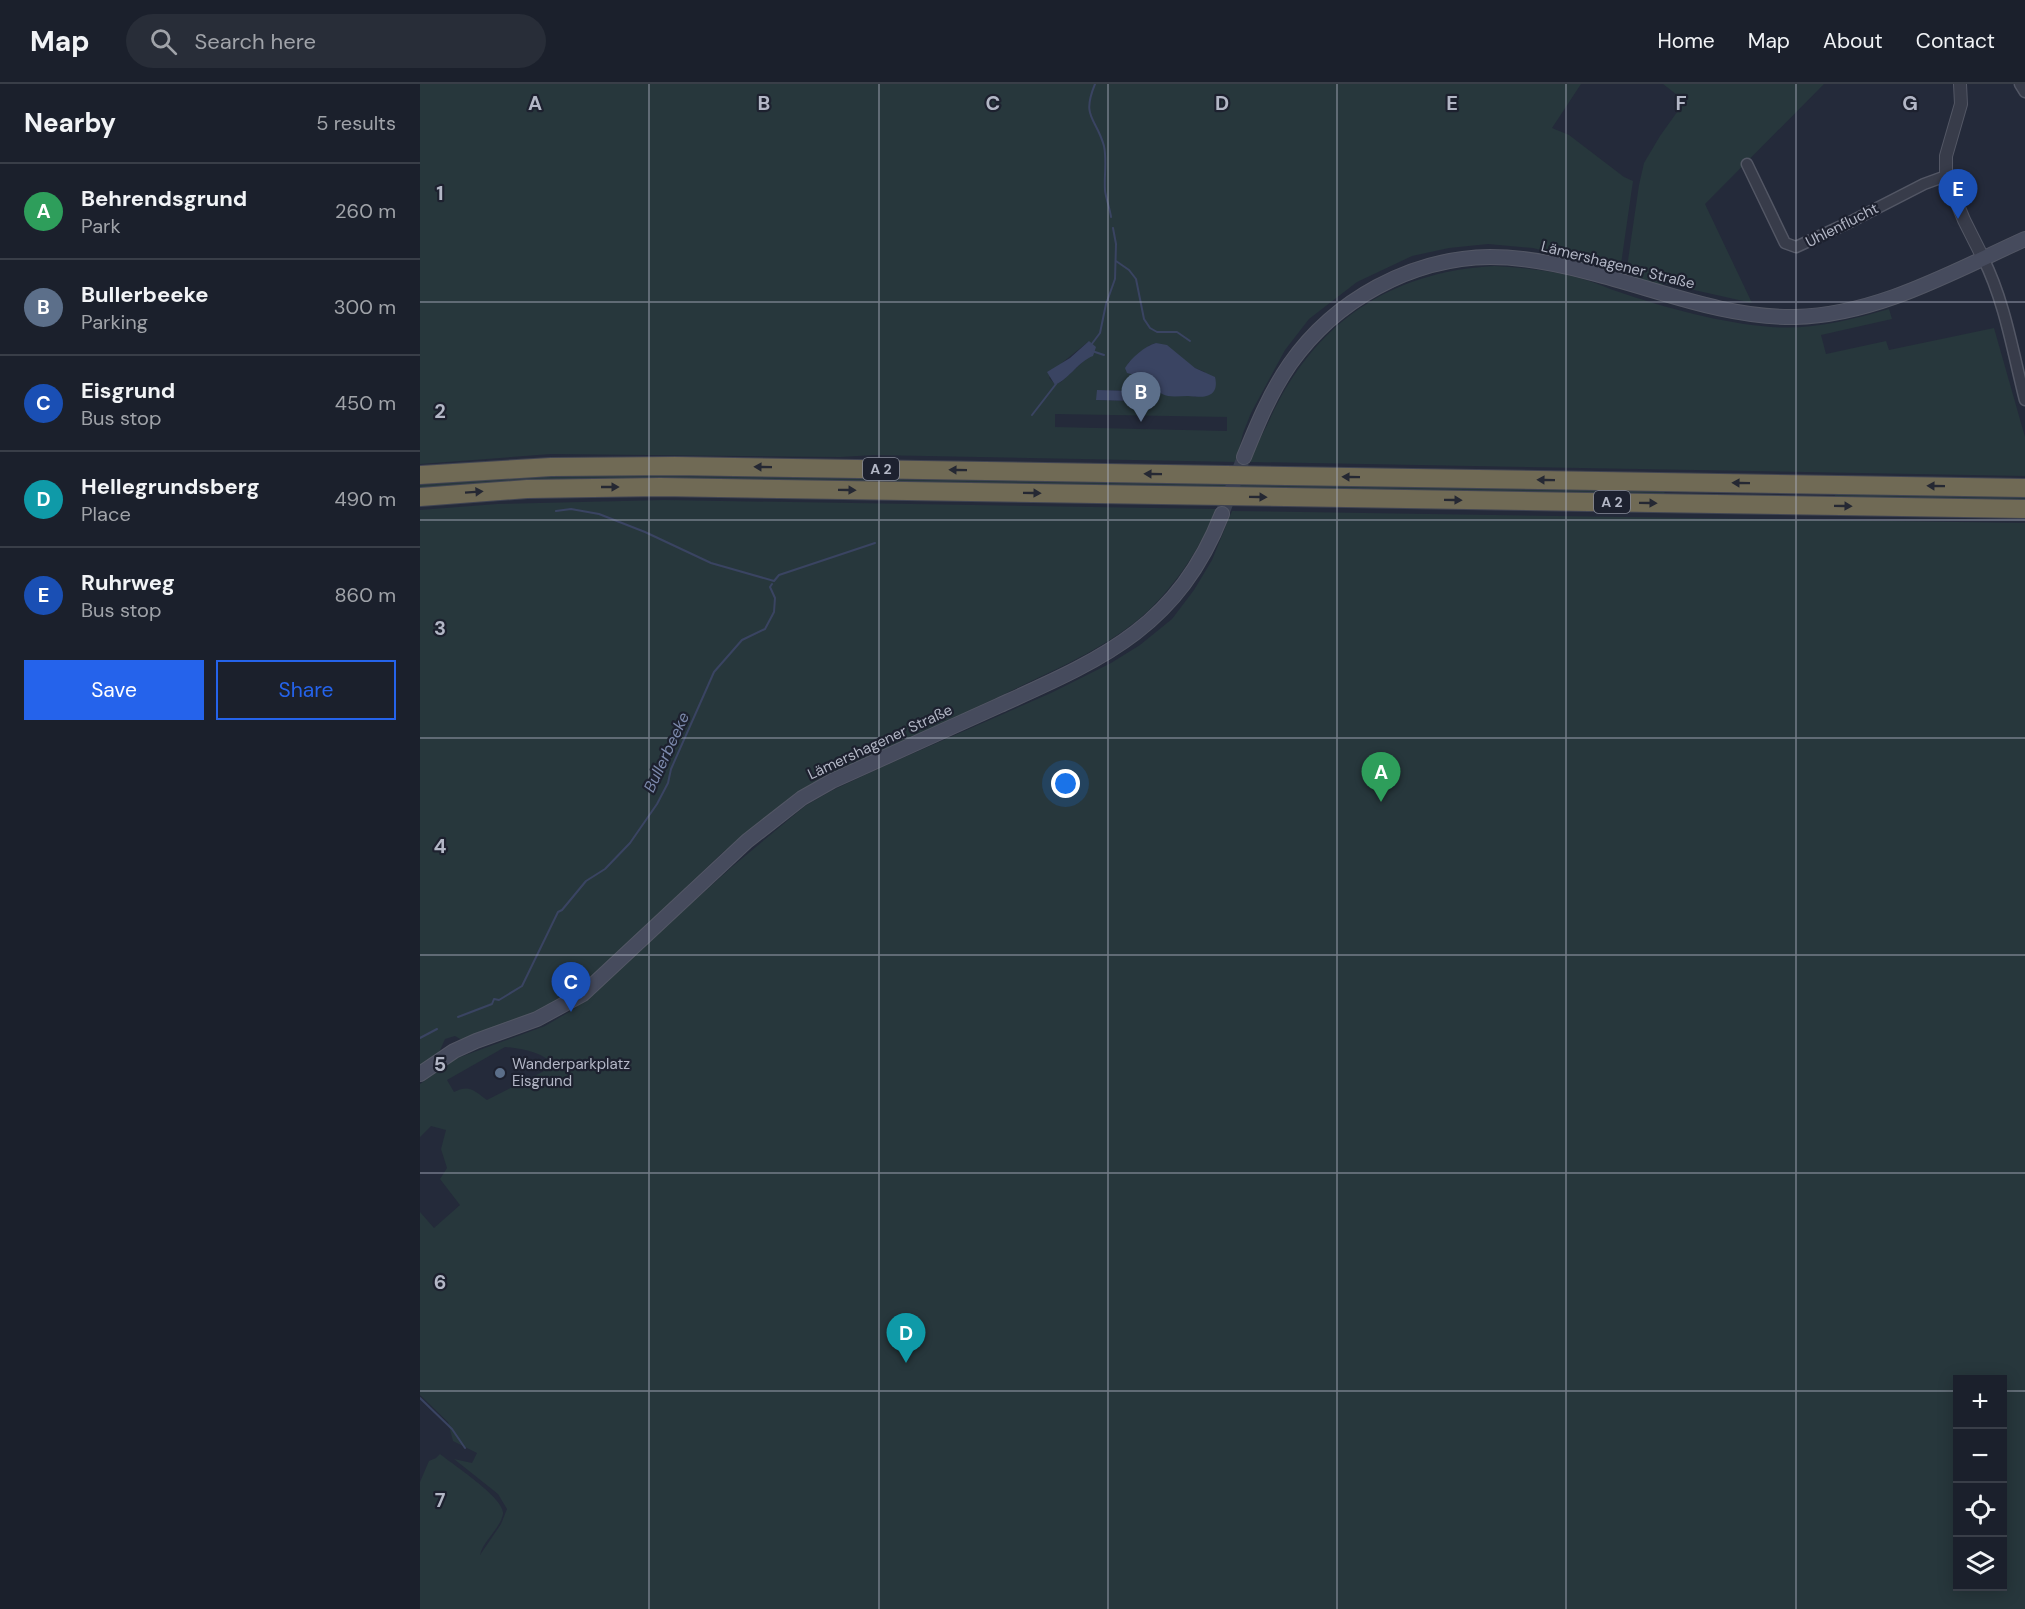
<!DOCTYPE html>
<html lang="en">
<head>
<meta charset="utf-8">
<style>
	body { margin:0; font-family:"DM Sans",sans-serif; background:#282d38; color:#f1f3f6 }
	.controls { position:absolute; right:18px; bottom:18px; display:grid; overflow:hidden; border-radius:0px; box-shadow:0 3px 15px #0003 }
	.controls button { width:54px; height:54px; display:grid; place-items:center; padding:0; border:0; border-bottom:2px solid #393e48; background:#1b202c; color:#f1f3f6; font:30px sans-serif }
	.you { position:absolute; left:646px; top:700px; width:21px; height:21px; margin:-15px; border:4px solid #fff; border-radius:50%; background:#1a73e8; box-shadow:0 0 0 9px #1a73e833 }
	.badge { display:grid; place-items:center; width:39px; height:39px; border-radius:50%; background:#2563eb; color:#fff; font-size:20px; font-weight:700 }
	.pin { position:absolute; translate:-50% -50px; filter:drop-shadow(0 2px 3px #0008) }
	.pin::after { content:''; position:absolute; top:32px; width:21px; height:18px; background:inherit; clip-path:polygon(0 0,100% 0,50% 100%) }
	.list { margin:0; padding:0; list-style:none }
	h2 { display:flex; justify-content:space-between; align-items:center; height:78px; margin:0; padding:0 24px; font-size:26px }
	h2 small { font-size:20px; font-weight:400; color:#a0a3a9 }
	.list li { display:grid; grid-template-columns:39px 1fr auto; gap:18px; align-items:center; box-sizing:border-box; height:96px; padding:0 24px; border-top:2px solid #393e48 }
	.list b { display:block; font-size:22px; white-space:nowrap }
	.list p { margin:0; font-size:20px; white-space:nowrap; color:#a0a3a9 }
	.list em { font-size:20px; font-style:normal; color:#a0a3a9 }
	.actions { display:flex; gap:12px; padding:18px 24px }
	.actions a { flex:1; padding:14px 0; border:2px solid #2563eb; border-radius:0px; text-align:center; font-size:21px; color:#2563eb }
	.actions .main { background:#2563eb; color:#fff }
	.icon { flex:none; width:33px; height:33px; fill:none; stroke:currentColor; stroke-width:2; stroke-linecap:round; stroke-linejoin:round }
	.map { position:relative; flex:none; width:1605px; height:1525px; overflow:hidden }
	header { display:flex; align-items:center; gap:36px; box-sizing:border-box; height:84px; padding:0 30px; background:#1b202c; border-bottom:2px solid #393e48 }
	header strong { font-size:28px }
	nav { display:flex; gap:33px; margin-inline-start:auto; font-size:21px }
	.search { width:420px; height:54px; background:#282d38; display:flex; align-items:center; gap:15px; box-sizing:border-box; padding:0 21px; border-radius:33px; color:#a0a3a9; font-size:22px }
	main { display:flex }
	aside { flex:1; background:#1b202c }
	.map>svg:first-child { display:block }
	.green { fill:#27373c; fill-rule:evenodd }
	.water { fill:#3a4462 }
	.lines { fill:none; stroke-linecap:round; stroke-linejoin:round }
	.stream { stroke:#3a4462; stroke-width:2 }
	.secondary-tunnel { stroke:#393f4f; stroke-width:14; stroke-dasharray:14 7; stroke-linecap:butt }
	.minor-casing { stroke:#535765; stroke-width:13 }
	.tertiary-casing { stroke:#535765; stroke-width:14 }
	.secondary-casing { stroke:#535765; stroke-width:16 }
	.motorway-casing { stroke:#404452; stroke-width:20 }
	.minor { stroke:#383c4a; stroke-width:10 }
	.tertiary { stroke:#383c4a; stroke-width:12 }
	.secondary { stroke:#464b5d; stroke-width:14 }
	.motorway { stroke:#706a55; stroke-width:18 }
	.oneway { fill:#252833 }
	.grid { fill:none; stroke:#b3b7c6; stroke-width:1.5; stroke-opacity:0.55 }
	.service-dot { fill:#5c6f8a; stroke:#1d212f; stroke-width:2 }
	.labels { text-anchor:middle; stroke-width:4.5; stroke-linejoin:round; paint-order:stroke }
	.shield { fill:#1d212f; stroke:#868a99; stroke-width:1.5 }
	.shield-label { font-size:14px; font-weight:bold; fill:#b3b7c6 }
	.street-label { font-size:15px; fill:#b3b7c6; stroke:#1d212f }
	.poi-label { font-size:15px; fill:#b3b7c6; stroke:#1d212f; text-anchor:start }
	.water-label { font-size:16px; font-style:italic; fill:#7c89ac; stroke:#1d212f }
	.grid-label { font-size:20px; text-anchor:middle; font-weight:bold; fill:#b3b7c6; stroke:#1d212f; stroke-width:4.5; stroke-linejoin:round; paint-order:stroke }
</style>
</head>
<body>
<header>
<strong>Map</strong>
<div class="search"><svg class="icon" aria-label="search" viewBox="0 0 24 24"><circle cx="10" cy="10" r="6"/><path d="M15 15l6 6"/></svg>Search here</div>
<nav><a>Home</a><a>Map</a><a>About</a><a>Contact</a></nav>
</header>
<main>
<aside>
<h2>Nearby<small>5 results</small></h2>
<ul class="list">
<li><span class="badge" style="background:#2e9e5b">A</span><div><b>Behrendsgrund</b><p>Park</p></div><em>260 m</em></li>
<li><span class="badge" style="background:#5c6f8a">B</span><div><b>Bullerbeeke</b><p>Parking</p></div><em>300 m</em></li>
<li><span class="badge" style="background:#1a4fb4">C</span><div><b>Eisgrund</b><p>Bus stop</p></div><em>450 m</em></li>
<li><span class="badge" style="background:#0f9aa8">D</span><div><b>Hellegrundsberg</b><p>Place</p></div><em>490 m</em></li>
<li><span class="badge" style="background:#1a4fb4">E</span><div><b>Ruhrweg</b><p>Bus stop</p></div><em>860 m</em></li>
</ul>
<div class="actions"><a class="main">Save</a><a>Share</a></div>
</aside>
<div class="map">
<svg width="1605" height="1525" viewBox="0 0 1605 1525">
	<rect width="100%" height="100%" fill="#242a3a"/>
	<path class="green" d="M0,0h1161l-29,44 17,7 55,42 9,4 -13,90 -87,-23 -45,-4 -39,4 -37,8 -55,26 -48,37 -24,31 -34,63 -8,20 -7,29 -362,-7 -34,2 -289,-3 -131,10zM668,258l-1,16 -26,24 -6,2 -6,-6 14,-16zM736,259l39,25 10,4 -9,25 -46,-14 -13,-8 -9,-12 22,-18zM677,306l36,1v10l-36,-1zM635,330l172,3v14l-172,-4z
		M1243,0h161l-119,120 47,99 -89,-20 -1,5 -25,-8 -11,-6 13,-89 5,-22 16,-27 25,-35z
		M1074,182c32,2 64,5 95,15 10,3 20,8 30,11 47,16 102,31 152,35 40,3 80,-7 118,-18l3,10 -71,16 5,19 60,-13 3,9 105,-22 31,109v39l-775,-14c4,-14 13,-28 19,-41 44,-97 119,-149 225,-155z
		M188,391l1056,15 1,5 -1045,-17 -112,4 -88,7v-4l93,-7z
		M1415,409l190,4v3l-190,-2z
		M244,416l552,9c-15,38 -39,74 -68,102 -37,34 -85,55 -129,76 -66,32 -133,62 -199,92l-24,14 -74,60 -143,137 -23,15 -94,35 -7,-4 -10,3 -7,16 -18,13v-558l77,-6z
		M812,427l793,12v1086h-1605v-127l9,-21 7,-3 4,-4c12,10 66,45 63,60 -3,15 -20,27 -23,41l21,-31 6,-15 -9,-15 -44,-35 18,4 5,-10 -24,-12 -5,-19 -28,-27v-183l14,16 26,-23 -20,-26 7,-11 -6,-19 5,-19 -15,-4 -11,11v-53l35,-25 90,-33 29,-17 159,-143 72,-60 26,-15 51,-24 169,-74 60,-30 29,-18 32,-26 22,-29 18,-30zM85,963c16,1 41,6 49,19l-67,34c-13,-9 -17,-16 -33,-8l-7,-12zM1538,1296h44v206h-44z"/>
	<path class="water" d="M669,257l7,6 -3,9c-14,5 -23,22 -38,29l-8,-13 23,-14z
		M736,259l11,2 28,23 20,9c5,21 -12,21 -27,19 -7,0 -14,1 -20,0 -15,-3 -20,-19 -41,-23l-2,-5c6,-10 20,-22 31,-25z
		M677,306l36,1v10l-37,-1z"/>
	<g class="lines">
		<path class="stream" d="M675,0c-14,34 1,33 9,62 3,14 0,30 1,44 0,5 5,19 6,27
			M696,177l13,9 7,9 8,40 6,9 7,4h20l13,9
			M671,261l9,-12 6,-29 9,-25 1,-35 -3,-16
			M672,267l12,4
			M612,331l24,-31
			M136,427l15,-2 28,5 46,18 66,31 63,18 5,-6 96,-32
			M38,933l34,-13 2,-5 5,1 23,-14 36,-74 4,-2 24,-29 19,-12 25,-26 27,-39 11,-21 3,-14 43,-97 28,-32 23,-11 9,-17 1,-14 -5,-11 2,-3
			M0,954l17,-9
			M0,1314l32,31 13,19"/>
		<path class="secondary-tunnel" d="M802,430l22,-57"/>
		<defs>
			<path id="minor" d="M1600,0l5,8
				M1327,80l38,79 11,4 52,-24 76,-39 22,-8
				M1563,174c22,44 30,95 42,142"/>
			<path id="tertiary" d="M1540,0l1,20 -15,52v20l18,44 19,38"/>
			<path id="secondary" d="M824,373c13,-32 26,-64 46,-93 45,-64 121,-106 200,-107 34,0 69,7 102,16 67,17 133,45 203,44 82,-2 157,-45 230,-78
				M0,990l34,-23 22,-10 61,-22 46,-25 164,-153 55,-43 30,-17c55,-25 111,-50 166,-75 104,-47 179,-78 224,-192"/>
			<path id="motorway" d="M0,391l131,-8 124,-1 1350,22
				M0,413l107,-8 133,-2 1365,22"/>
		</defs>
		<use href="#minor" class="minor-casing"/>
		<use href="#tertiary" class="tertiary-casing"/>
		<use href="#secondary" class="secondary-casing"/>
		<use href="#motorway" class="motorway-casing"/>
		<use href="#minor" class="minor"/>
		<use href="#tertiary" class="tertiary"/>
		<use href="#secondary" class="secondary"/>
		<use href="#motorway" class="motorway"/>
	</g>
	<defs><path id="oneway-solid" d="M-6-.8H1V-3.2L6.5 0L1 3.2V.8H-6Z" transform="scale(1.5)"/></defs>
	<g class="oneway">
		<use href="#oneway-solid" transform="translate(343 383) rotate(-179)"/>
		<use href="#oneway-solid" transform="translate(538 386) rotate(-179)"/>
		<use href="#oneway-solid" transform="translate(733 390) rotate(-179)"/>
		<use href="#oneway-solid" transform="translate(931 393) rotate(-179)"/>
		<use href="#oneway-solid" transform="translate(1126 396) rotate(-179)"/>
		<use href="#oneway-solid" transform="translate(1321 399) rotate(-179)"/>
		<use href="#oneway-solid" transform="translate(1516 402) rotate(-179)"/>
		<use href="#oneway-solid" transform="translate(190 403)"/>
		<use href="#oneway-solid" transform="translate(427 406) rotate(1)"/>
		<use href="#oneway-solid" transform="translate(54 408) rotate(-4)"/>
		<use href="#oneway-solid" transform="translate(612 409) rotate(1)"/>
		<use href="#oneway-solid" transform="translate(838 413) rotate(1)"/>
		<use href="#oneway-solid" transform="translate(1033 416) rotate(1)"/>
		<use href="#oneway-solid" transform="translate(1228 419) rotate(1)"/>
		<use href="#oneway-solid" transform="translate(1423 422) rotate(1)"/>
	</g>
	<path class="grid" d="M229,0v1525M459,0v1525M688,0v1525M917,0v1525M1146,0v1525M1376,0v1525M0,218h1605M0,436h1605M0,654h1605M0,871h1605M0,1089h1605M0,1307h1538M1582,1307h23"/>
	<circle class="service-dot" cx="80" cy="989" r="6"/>
	<g class="labels">
		<g class="shield">
			<rect x="443" y="374" width="36" height="22" rx="4.5"/>
			<rect x="1174" y="407" width="36" height="22" rx="4.5"/>
		</g>
		<g class="shield-label">
			<text x="461" y="390">A 2</text>
			<text x="1192" y="423">A 2</text>
		</g>
		<g class="street-label">
			<text transform="translate(1422 141) rotate(-27)" y="5">Uhlenflucht</text>
			<text transform="translate(1198 181) rotate(14)" y="5">Lämershagener Straße</text>
			<text transform="translate(460 658) rotate(-25)" y="5">Lämershagener Straße</text>
		</g>
		<g class="poi-label">
			<text x="92" y="985">Wanderparkplatz<tspan x="92" dy="17">Eisgrund</tspan></text>
		</g>
		<g class="water-label">
			<text transform="translate(246 668) rotate(-65)" y="6">Bullerbeeke</text>
		</g>
	</g>
	<g class="grid-label">
		<text x="115" y="26">A</text>
		<text x="344" y="26">B</text>
		<text x="573" y="26">C</text>
		<text x="802" y="26">D</text>
		<text x="1032" y="26">E</text>
		<text x="1261" y="26">F</text>
		<text x="1490" y="26">G</text>
		<text x="20" y="116">1</text>
		<text x="20" y="334">2</text>
		<text x="20" y="551">3</text>
		<text x="20" y="769">4</text>
		<text x="20" y="987">5</text>
		<text x="20" y="1205">6</text>
		<text x="20" y="1423">7</text>
	</g>
</svg>
<div class="controls">
<button>+</button>
<button>−</button>
<button><svg class="icon" aria-label="locate" viewBox="0 0 24 24"><circle cx="12" cy="12" r="6"/><path d="M12 2v4M12 18v4M2 12h4M18 12h4"/></svg></button>
<button><svg class="icon" aria-label="layers" viewBox="0 0 24 24"><path d="M12 4l9 5-9 5-9-5zM3 14l9 5 9-5"/></svg></button>
</div>
<div class="you"></div>
<div class="pin badge" style="left:961px;top:718px;background:#2e9e5b">A</div>
<div class="pin badge" style="left:721px;top:338px;background:#5c6f8a">B</div>
<div class="pin badge" style="left:151px;top:928px;background:#1a4fb4">C</div>
<div class="pin badge" style="left:486px;top:1279px;background:#0f9aa8">D</div>
<div class="pin badge" style="left:1538px;top:135px;background:#1a4fb4">E</div>
</div>
</main>
</body>
</html>
